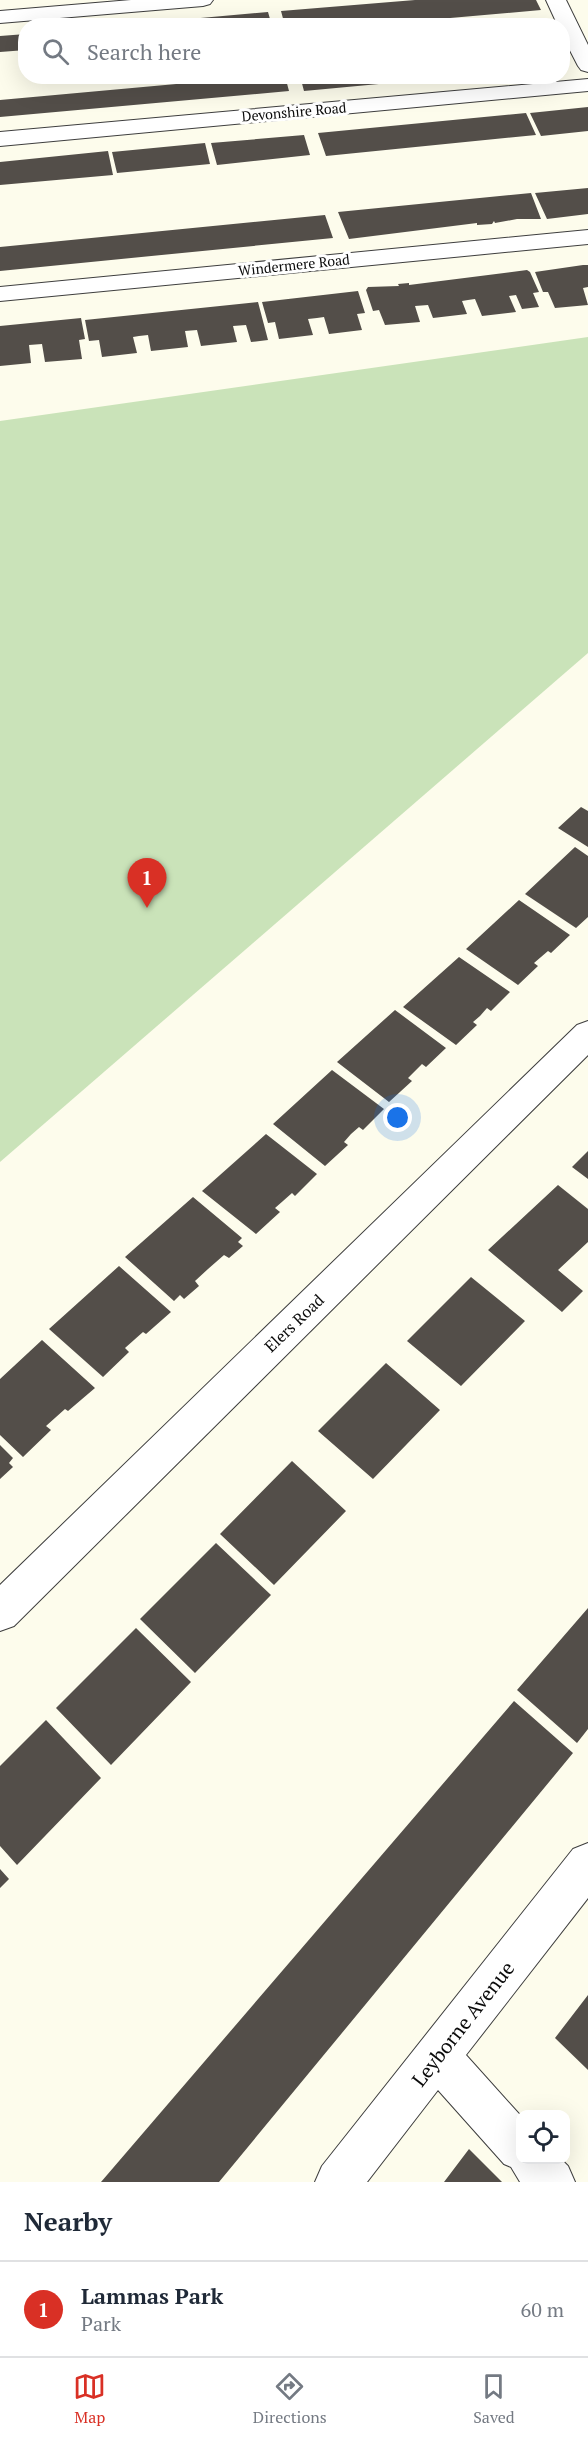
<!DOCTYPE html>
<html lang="en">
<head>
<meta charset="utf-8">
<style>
	body { margin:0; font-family:"PT Serif",serif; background:#f6f6f7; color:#1f2937 }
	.controls { position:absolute; right:18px; bottom:18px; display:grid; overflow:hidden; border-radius:12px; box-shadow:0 6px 24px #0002 }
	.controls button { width:54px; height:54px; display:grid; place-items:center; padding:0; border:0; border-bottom:2px solid #e0e1e3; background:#fff; color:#1f2937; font:30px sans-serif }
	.you { position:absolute; left:398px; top:1118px; width:21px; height:21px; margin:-15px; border:4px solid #fff; border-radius:50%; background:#1a73e8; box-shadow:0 0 0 9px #1a73e833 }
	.badge { display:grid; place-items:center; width:39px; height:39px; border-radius:50%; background:#d93025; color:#fff; font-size:20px; font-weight:700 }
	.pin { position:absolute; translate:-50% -50px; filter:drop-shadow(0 2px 3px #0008) }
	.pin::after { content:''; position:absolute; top:32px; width:21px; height:18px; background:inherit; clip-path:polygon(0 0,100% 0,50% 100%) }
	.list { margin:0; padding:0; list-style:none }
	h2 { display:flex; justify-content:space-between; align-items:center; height:78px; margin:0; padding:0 24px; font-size:26px }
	h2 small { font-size:20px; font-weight:400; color:#747a83 }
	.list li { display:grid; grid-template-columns:39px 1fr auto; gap:18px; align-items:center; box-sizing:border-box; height:96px; padding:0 24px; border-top:2px solid #e0e1e3 }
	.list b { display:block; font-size:22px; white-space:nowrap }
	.list p { margin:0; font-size:20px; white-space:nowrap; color:#747a83 }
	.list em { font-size:20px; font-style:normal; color:#747a83 }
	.icon { flex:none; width:33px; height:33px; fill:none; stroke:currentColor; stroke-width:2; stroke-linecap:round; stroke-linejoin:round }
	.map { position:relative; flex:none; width:588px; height:2182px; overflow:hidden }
	.search { position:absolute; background:#fff; box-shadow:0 6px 24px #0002; left:18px; right:18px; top:18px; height:66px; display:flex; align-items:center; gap:15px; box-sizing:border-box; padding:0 21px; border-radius:24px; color:#747a83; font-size:22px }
	.sheet { height:174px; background:#fff }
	nav { display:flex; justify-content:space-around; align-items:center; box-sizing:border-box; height:84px; border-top:2px solid #e0e1e3; background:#fff; font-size:16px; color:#747a83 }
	nav a { display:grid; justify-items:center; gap:3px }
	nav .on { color:#d93025 }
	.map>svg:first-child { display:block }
	.green { fill:#cae3b9 }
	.building { fill:#534e49 }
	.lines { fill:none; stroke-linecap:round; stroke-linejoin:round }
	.minor-casing { stroke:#3e3e3e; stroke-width:2 }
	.minor { fill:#fff; fill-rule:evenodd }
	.labels { text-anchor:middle; stroke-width:6; stroke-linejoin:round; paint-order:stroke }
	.far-street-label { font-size:14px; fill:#0b0b0b; stroke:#fff }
	.street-label { font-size:16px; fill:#0b0b0b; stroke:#fff }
	.near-street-label { font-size:20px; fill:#0b0b0b; stroke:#fff }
</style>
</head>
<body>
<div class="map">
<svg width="588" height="2182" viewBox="0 0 588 2182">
	<rect width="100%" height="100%" fill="#fdfcec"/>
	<path class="green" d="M588,337v316l-588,509v-741z"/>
	<path class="building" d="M415,0h121l5,10 -182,16h-74l-4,-15z
		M268,12l4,14h-138v-2z
		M26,34v16l-26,2v-16z
		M265,76h20l4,15 -289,26v-17z
		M300,76h142l1,2 -139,13z
		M588,107v24l-47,5 -11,-23z
		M526,113l10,22 -210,21 -8,-23z
		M304,135l6,20 -93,10 -6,-22z
		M205,143l5,21 -93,9 -5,-21z
		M108,151l5,24 -113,10v-23z
		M588,188v26l-41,5 -12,-26z
		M531,193l10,26h-24l-22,4 -1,-2 -2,3 -15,1v-2l-128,16 -11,-27z
		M325,215l8,23 -333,33v-24z
		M583,265h5v22l-5,1 5,17 -33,3 -7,-16h-5l-8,-20z
		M527,270l3,2 9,20 -6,1 6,14 -17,2 -6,-14 -7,1 7,16 -34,4 -7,-17 -7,1 -6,1 5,13 -34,4 -5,-13 -13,1 5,16 -35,3 -6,-15 -6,1 -7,-21 2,-3 31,-1 -1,-2 11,-1v2z
		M358,291l7,22 -8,1 5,16 -33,4 -5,-17 -7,1 -9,1 5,16 -34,4 -4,-17 -7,1 -6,-21z
		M258,302l10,38 -17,2 -5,-17 -13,1 4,16 -36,4 -4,-16 -12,1 3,16 -37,4 -3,-16 -9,1 -6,1 4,16 -35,4 -3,-17 -10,1 -4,-21z
		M81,318l4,21 -6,1 3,19 -37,3 -3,-18 -13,1 2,18 -31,3v-40z
		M581,807l7,4v36l-30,-19z
		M575,847l13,9v61l-12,11 -51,-34z
		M519,900l51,35 -19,18 -3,-2 -14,12 4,3 -20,19 -52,-36z
		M459,957l51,35 -19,19 -4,-3 -7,8 -7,6 4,3 -21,20 -53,-38z
		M395,1010l51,38 -20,19 -4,-3 -14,14 4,3 -23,21 -52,-40z
		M332,1070l52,39 -21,21 -4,-3 -8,7 -7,8 4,3 -23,21 -52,-42z
		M266,1134l51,40 -22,22 -3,-3 -9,8 -8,7 5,4 -24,22 -54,-43z
		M588,1151v28l-16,-12z
		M558,1185l30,24v33l-30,28 25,21 -21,21 -74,-62z
		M193,1197l49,41 -4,4 5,4 -14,12 -5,-3 -16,14 -13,12 4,5 -15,13 -4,-4 -6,6 -49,-44z
		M119,1266l52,46 -25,22 -3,-2 -18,16 4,4 -26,25 -54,-48z
		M471,1277l54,44 -64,65 -54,-45z
		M42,1340l53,48 -27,23 -3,-2 -19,17 5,4 -28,27 -23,-22v-56z
		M386,1363l54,47 -67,69 -55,-48z
		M0,1445l13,13 -4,5 4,4 -13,12z
		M292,1461l54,50 -72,74 -54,-51z
		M216,1543l55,52 -76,78 -55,-54z
		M588,1608v121l-11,14 -60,-53z
		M136,1628l55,54 -80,83 -55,-57z
		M514,1701l59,52 -354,429h-118z
		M46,1720l55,58 -84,87 -17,-19v-80z
		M0,1869l9,10 -9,9z
		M588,1995v75l-33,-32z
		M469,2149l33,33h-58z"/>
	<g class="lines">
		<defs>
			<path id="minor" d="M131,0h82l-3,4 -7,2 -203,17v-12z
				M546,0h20l22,45v27l-7,-2 -3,-4 -16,-31v-9h-4z
				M588,79v12l-588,55v-14z
				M588,230v14l-588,57v-14z
				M588,1021v34l-574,571 -14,5v-46l577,-560z
				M588,1843v55l-122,157 54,60v45h42l6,6 7,16h-55l-9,-15 -7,-3 -66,-74 -71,92h-52l7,-16 251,-317z"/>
		</defs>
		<use href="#minor" class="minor-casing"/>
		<use href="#minor" class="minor"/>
	</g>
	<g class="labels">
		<g class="far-street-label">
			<text transform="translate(294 112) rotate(-5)" y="5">Devonshire Road</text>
			<text transform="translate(294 265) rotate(-6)" y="5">Windermere Road</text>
		</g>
		<g class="street-label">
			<text transform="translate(294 1323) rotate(-44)" y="6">Elers Road</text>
		</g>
		<g class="near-street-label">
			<text transform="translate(463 2024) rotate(-52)" y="7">Leyborne Avenue</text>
		</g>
	</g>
</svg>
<div class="controls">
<button><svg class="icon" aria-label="locate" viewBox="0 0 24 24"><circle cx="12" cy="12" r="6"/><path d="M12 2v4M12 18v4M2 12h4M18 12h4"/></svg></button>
</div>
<div class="you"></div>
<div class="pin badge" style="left:147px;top:908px">1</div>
<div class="search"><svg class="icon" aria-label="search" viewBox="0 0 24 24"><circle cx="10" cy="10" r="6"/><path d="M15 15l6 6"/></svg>Search here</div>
</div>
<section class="sheet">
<h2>Nearby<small></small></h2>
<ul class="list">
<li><span class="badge">1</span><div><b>Lammas Park</b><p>Park</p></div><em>60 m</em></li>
</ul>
</section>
<nav>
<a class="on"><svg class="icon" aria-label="map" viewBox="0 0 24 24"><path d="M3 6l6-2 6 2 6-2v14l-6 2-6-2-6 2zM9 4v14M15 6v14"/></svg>Map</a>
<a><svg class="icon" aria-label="directions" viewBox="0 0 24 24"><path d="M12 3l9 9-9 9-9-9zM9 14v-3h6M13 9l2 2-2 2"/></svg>Directions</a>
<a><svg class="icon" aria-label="saved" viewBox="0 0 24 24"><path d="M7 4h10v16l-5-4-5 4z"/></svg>Saved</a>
</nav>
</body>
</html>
